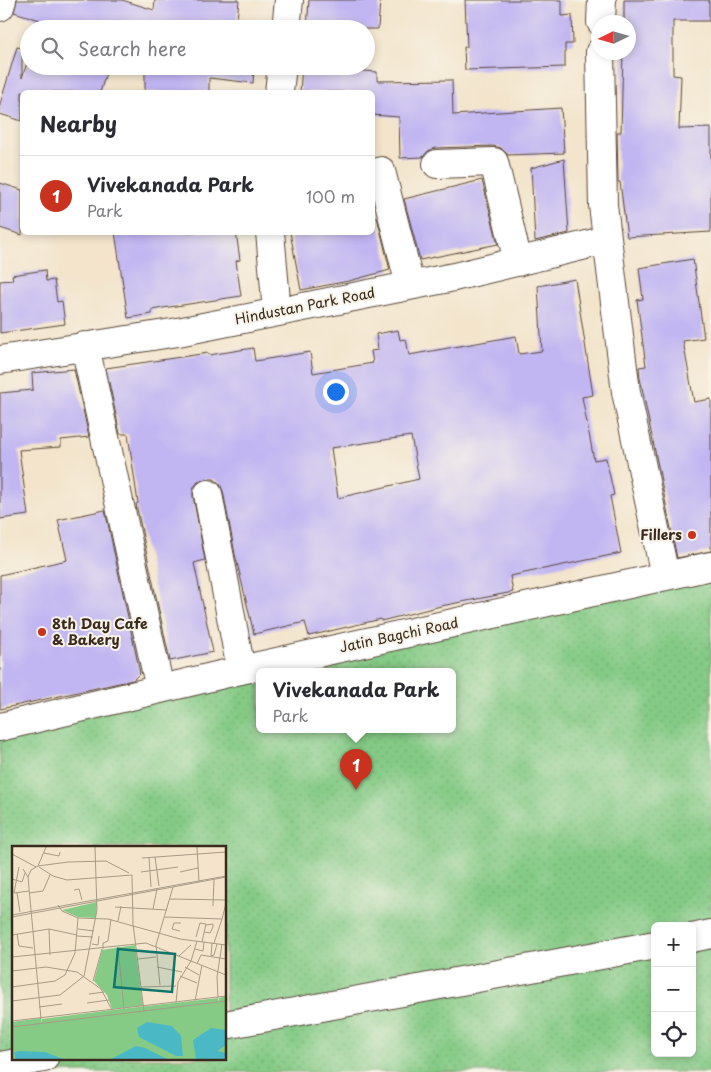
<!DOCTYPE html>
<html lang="en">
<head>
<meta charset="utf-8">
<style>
	body { margin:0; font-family:"Playpen Sans",sans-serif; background:#f7f7f7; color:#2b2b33 }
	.controls { position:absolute; right:15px; bottom:15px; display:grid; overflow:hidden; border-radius:8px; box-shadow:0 2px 8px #0003 }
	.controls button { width:45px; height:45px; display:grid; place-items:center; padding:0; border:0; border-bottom:1px solid #e1e1e2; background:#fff; color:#2b2b33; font:25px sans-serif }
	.compass { position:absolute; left:591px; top:15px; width:45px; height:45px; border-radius:50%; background:#fff; box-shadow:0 2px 8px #0003; rotate:265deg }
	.you { position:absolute; left:335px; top:391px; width:18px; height:18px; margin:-12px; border:4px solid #fff; border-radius:50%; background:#1a73e8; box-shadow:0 0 0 8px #1a73e833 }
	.badge { display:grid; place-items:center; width:32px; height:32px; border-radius:50%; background:#c8321e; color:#fff; font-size:16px; font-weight:700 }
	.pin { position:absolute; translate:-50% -41px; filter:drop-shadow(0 1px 2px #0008) }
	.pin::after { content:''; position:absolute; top:26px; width:18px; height:15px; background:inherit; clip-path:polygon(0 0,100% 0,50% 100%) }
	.popup { position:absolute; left:256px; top:668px; width:200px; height:65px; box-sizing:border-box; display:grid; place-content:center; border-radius:8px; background:#fff; filter:drop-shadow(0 1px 4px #0005); font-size:16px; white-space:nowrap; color:#7c7c81 }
	.popup b { font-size:19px; color:#2b2b33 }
	.popup::after { content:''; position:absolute; left:50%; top:100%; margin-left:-10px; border:10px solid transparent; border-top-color:#fff }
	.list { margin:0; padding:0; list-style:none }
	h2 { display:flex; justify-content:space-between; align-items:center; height:65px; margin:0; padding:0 20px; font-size:21px }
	h2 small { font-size:16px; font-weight:400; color:#7c7c81 }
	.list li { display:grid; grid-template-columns:32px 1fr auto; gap:15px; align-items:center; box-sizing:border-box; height:80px; padding:0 20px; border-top:1px solid #e1e1e2 }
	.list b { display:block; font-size:19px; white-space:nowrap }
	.list p { margin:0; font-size:16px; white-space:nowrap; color:#7c7c81 }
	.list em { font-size:16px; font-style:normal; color:#7c7c81 }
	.icon { flex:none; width:28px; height:28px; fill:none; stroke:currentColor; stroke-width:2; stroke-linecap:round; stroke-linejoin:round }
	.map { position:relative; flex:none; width:711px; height:1072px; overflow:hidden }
	.search { position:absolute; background:#fff; box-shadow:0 2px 8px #0003; left:20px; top:20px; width:355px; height:55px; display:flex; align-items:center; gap:12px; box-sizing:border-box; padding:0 18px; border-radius:28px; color:#7c7c81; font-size:19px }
	.panel { position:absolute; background:#fff; box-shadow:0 2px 8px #0003; left:20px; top:90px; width:355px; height:145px; border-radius:8px }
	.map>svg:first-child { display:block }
	.park { fill:url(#park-dots); stroke:#607a52; fill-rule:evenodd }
	.building { fill:#c1b5f2; fill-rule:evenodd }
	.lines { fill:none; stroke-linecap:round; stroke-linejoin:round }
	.street-casing { stroke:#574638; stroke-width:30 }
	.street { stroke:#fff; stroke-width:28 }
	.poi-dot { fill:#c8321e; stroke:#f7f3e8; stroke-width:2 }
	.labels { text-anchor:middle; stroke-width:4; stroke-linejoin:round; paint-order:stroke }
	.street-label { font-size:14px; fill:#3b2a1e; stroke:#f7f3e8 }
	.poi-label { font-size:14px; font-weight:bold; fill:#3b2a1e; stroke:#f7f3e8; text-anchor:end }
	.inset-road { fill:none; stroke:#a99a86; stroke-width:1 }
	.view { fill:#0f766e; fill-opacity:0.15; stroke:#0f766e; stroke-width:2.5 }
	.inset-edge { fill:none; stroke:#3b2a1e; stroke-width:2.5 }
</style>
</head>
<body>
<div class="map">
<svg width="711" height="1072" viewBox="0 0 711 1072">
	<defs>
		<pattern id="park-dots" width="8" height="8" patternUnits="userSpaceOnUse" patternTransform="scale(1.25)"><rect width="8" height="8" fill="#85cb86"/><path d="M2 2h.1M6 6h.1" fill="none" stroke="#74ae73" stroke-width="1.8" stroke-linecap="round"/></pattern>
	</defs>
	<rect width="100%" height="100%" fill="#f7f3e8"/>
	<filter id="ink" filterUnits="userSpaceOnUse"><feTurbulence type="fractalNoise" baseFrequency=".02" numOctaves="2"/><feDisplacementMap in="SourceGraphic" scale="10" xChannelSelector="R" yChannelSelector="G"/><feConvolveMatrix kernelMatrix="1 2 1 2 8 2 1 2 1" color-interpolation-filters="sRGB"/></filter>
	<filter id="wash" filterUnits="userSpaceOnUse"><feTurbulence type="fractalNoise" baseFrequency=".0096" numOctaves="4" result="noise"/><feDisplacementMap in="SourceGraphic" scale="20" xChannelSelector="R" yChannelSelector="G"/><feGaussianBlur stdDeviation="1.12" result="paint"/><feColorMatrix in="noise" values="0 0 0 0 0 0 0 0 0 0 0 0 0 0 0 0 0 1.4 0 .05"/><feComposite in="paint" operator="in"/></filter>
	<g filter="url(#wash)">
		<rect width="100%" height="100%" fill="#f3e4cb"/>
		<path class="park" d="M711,576v496h-711v-339l260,-57v53h192v-58h-171zM14,847h211v211h-211zM655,926h37v127h-37z"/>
		<g id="blocks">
			<path class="building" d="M17,0h105l32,10 1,-10h84l-3,29h-198l2,-9 -26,-8z
				M309,0h71l-2,29h-71z
				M465,0h97v16l10,-1 1,29h-8v23l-100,3 -1,-23h3z
				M624,0h85v21h-36v54l8,1 -2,53 32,-1v104l-84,5 -7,-55h-2l-1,-50h4l2,-80h5v-30h-4z
				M17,47l5,1v30l7,-21v9h225l-1,17 -44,-5v14h-64v-21l-37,-4 -8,25h-78v29l-22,-7v-10z
				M302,66l75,6v9l75,-1 1,35 108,-7 3,45 -56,2 -7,-7 -8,-2 -57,2 -8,3 -5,6 -23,1 -1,-41 -27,-2v-23h-72z
				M564,159l5,74 -34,8 -4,-73z
				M482,180l16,64 -78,16 -16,-61z
				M0,183l22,7v45l-22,-7z
				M377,217l13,53 -41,11 -48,9 -11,-58h82v-14z
				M115,232h121l4,28 -4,1 5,35 -78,12 -11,2v4l-24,4z
				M693,259l11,79 -21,3 11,61 17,-3v152l-34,7 -37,-180 -1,-11 7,-1 -9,-66 6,-1 -4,-31z
				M45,270l1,11 8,-1 3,22 5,-1 3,23 -65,9v-52l13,-1 -1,-5z
				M575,279l18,116 -11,2 12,63 12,-2 8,37 -4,1 11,57 -111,23 3,16 -72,14 -60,15v-2l-72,17 -4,-14 -51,12 -19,-80 -12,-63 -3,-7 -6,-5h-9l-7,3 -5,6v8l12,64 -11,3 19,89 -43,9 -34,-157 2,-1 -10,-69h-8l-14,-66 102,-15 1,2 44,-7 2,13 55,-9 3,21 60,-10 -2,-12 7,-1 -2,-16 22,-4 2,10 6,-1 3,16 107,-19 3,18 23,-3 -4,-65zM411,436l8,43 -81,19 -7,-50z
				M74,369l15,68 -28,3v7l-42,3 9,65 -28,4v-126l33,-3 -1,-17z
				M105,510l35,163 -7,7 -133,29v-134l67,-15 -9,-40z"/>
		</g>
	</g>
	<g filter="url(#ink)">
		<use href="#blocks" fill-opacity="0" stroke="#574638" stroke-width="1"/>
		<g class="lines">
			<defs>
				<path id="street" d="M0,7l2,-7
					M601,22l1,-22
					M286,29l3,-29
					M600,52l3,153 23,187 39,184
					M279,92l3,-26
					M437,164l57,-2 24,100
					M381,171l29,114
					M270,232l7,80
					M85,346l75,343
					M0,360l178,-28 276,-55 153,-37
					M208,494l33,176
					M0,727l241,-57 470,-104
					M692,938l19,-4
					M225,1025l430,-80
					M0,1066l44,-8"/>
			</defs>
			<use href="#street" class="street-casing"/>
			<use href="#street" class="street"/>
		</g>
	</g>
	<g class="poi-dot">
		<circle cx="692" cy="535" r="5"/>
		<circle cx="42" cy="632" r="5"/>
	</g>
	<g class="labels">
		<g class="street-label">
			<text transform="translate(305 306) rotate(-11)" y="5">Hindustan Park Road</text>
			<text transform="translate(399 635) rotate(-12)" y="5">Jatin Bagchi Road</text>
		</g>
		<g class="poi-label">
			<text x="682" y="540">Fillers</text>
			<text x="52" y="629" text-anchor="start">8th Day Cafe<tspan x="52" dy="16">&amp; Bakery</tspan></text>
		</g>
	</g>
	<g transform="translate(12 846)">
		<rect width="214" height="214" fill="#f3e4cb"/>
		<path d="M85,56l-1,16 -18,-1 -16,-7zM123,99l8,61 -31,3 -5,-14 -13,-14 8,-31zM214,150v63h-214v-37l29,-4 1,5v-4l70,-9 1,3 -1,-3 106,-12 1,4v-4z" fill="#85cb86"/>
		<path d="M34,179l1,17 -35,-2v-11z" fill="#85cb86"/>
		<path d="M135,176l25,4 9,10 2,20h-7l-37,-19 -2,-9zM199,182l15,2v15l-9,6 9,2v6h-30l-3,-19zM124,200l9,2 22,11h-56zM6,205l27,1 18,7h-47l-2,-6z" fill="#4bb8c6"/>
		<path class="inset-road" d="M185,1l2,35M32,7l15,3 1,-4M0,8l24,13M137,11l2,30M143,11l4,29M130,12l84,-6M26,20l8,-19M27,21l14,9 14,4 65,-5 1,49 11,87M11,23l5,8 13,142M129,26l37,-5M168,26l18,-4M16,31l3,-7 7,-4 30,-4 38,-1 23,12M0,33l10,3 3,-9M62,44l5,-1 3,11M2,47l5,-26M2,47l15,-2M5,47l3,19M17,47l14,-2 7,-16M158,53l56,1M46,59l4,6 16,7 30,1 72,20 46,6M201,60l1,-27M103,61l52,3M141,63l4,-20M0,69l214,-39M0,71l214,-40M153,71l57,2 4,-16M106,75l3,-15M37,83l1,26M66,83l16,2M168,85l-8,-2 2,-6h7M192,86l6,1 3,-6v-3l-7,1M5,88l2,12 14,2M0,89l37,-6 28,6M65,90l16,1M184,91l4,-14 6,1 -4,18M200,97l-1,13 3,-1 3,-11M202,97l8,-24M80,98l6,1 1,-9M106,101l6,62M91,103v-6l5,-2 3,-22M183,103l8,2 1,-9M167,110l12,-11M0,111l134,-14 80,32M126,113l18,-2M185,118l4,-9 25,4M145,121l25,5M173,121l14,8M0,125l34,-4 31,5 24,17 11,21M168,130l17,7M81,135l9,-32M148,139l-4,-40 17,-58M0,141l43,-6 10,-6 10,-22 3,-35M129,141l35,-1M77,148l15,-2M206,152l-1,-21 5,-33M0,155l48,-6 24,-19 13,-66 -2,-63M183,155l7,-36M75,157l22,-3M164,157l2,-21 13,-21 6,-20M27,161l23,-3M0,175l214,-25M0,181l214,-26"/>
		<path class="view" d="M106,103l57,5 -3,38 -58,-5z"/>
		<rect width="214" height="214" class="inset-edge"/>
	</g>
</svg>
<div class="controls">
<button>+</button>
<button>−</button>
<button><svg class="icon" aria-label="locate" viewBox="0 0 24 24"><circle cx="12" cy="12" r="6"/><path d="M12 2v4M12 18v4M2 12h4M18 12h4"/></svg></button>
</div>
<svg class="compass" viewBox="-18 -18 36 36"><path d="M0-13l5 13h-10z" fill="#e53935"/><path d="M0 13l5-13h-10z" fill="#7c7c81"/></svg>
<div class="you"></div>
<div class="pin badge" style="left:356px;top:790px">1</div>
<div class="popup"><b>Vivekanada Park</b>Park</div>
<div class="search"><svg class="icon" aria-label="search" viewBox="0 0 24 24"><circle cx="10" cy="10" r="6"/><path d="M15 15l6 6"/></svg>Search here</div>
<section class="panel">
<h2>Nearby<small></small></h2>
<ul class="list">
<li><span class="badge">1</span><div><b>Vivekanada Park</b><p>Park</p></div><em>100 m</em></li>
</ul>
</section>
</div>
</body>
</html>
